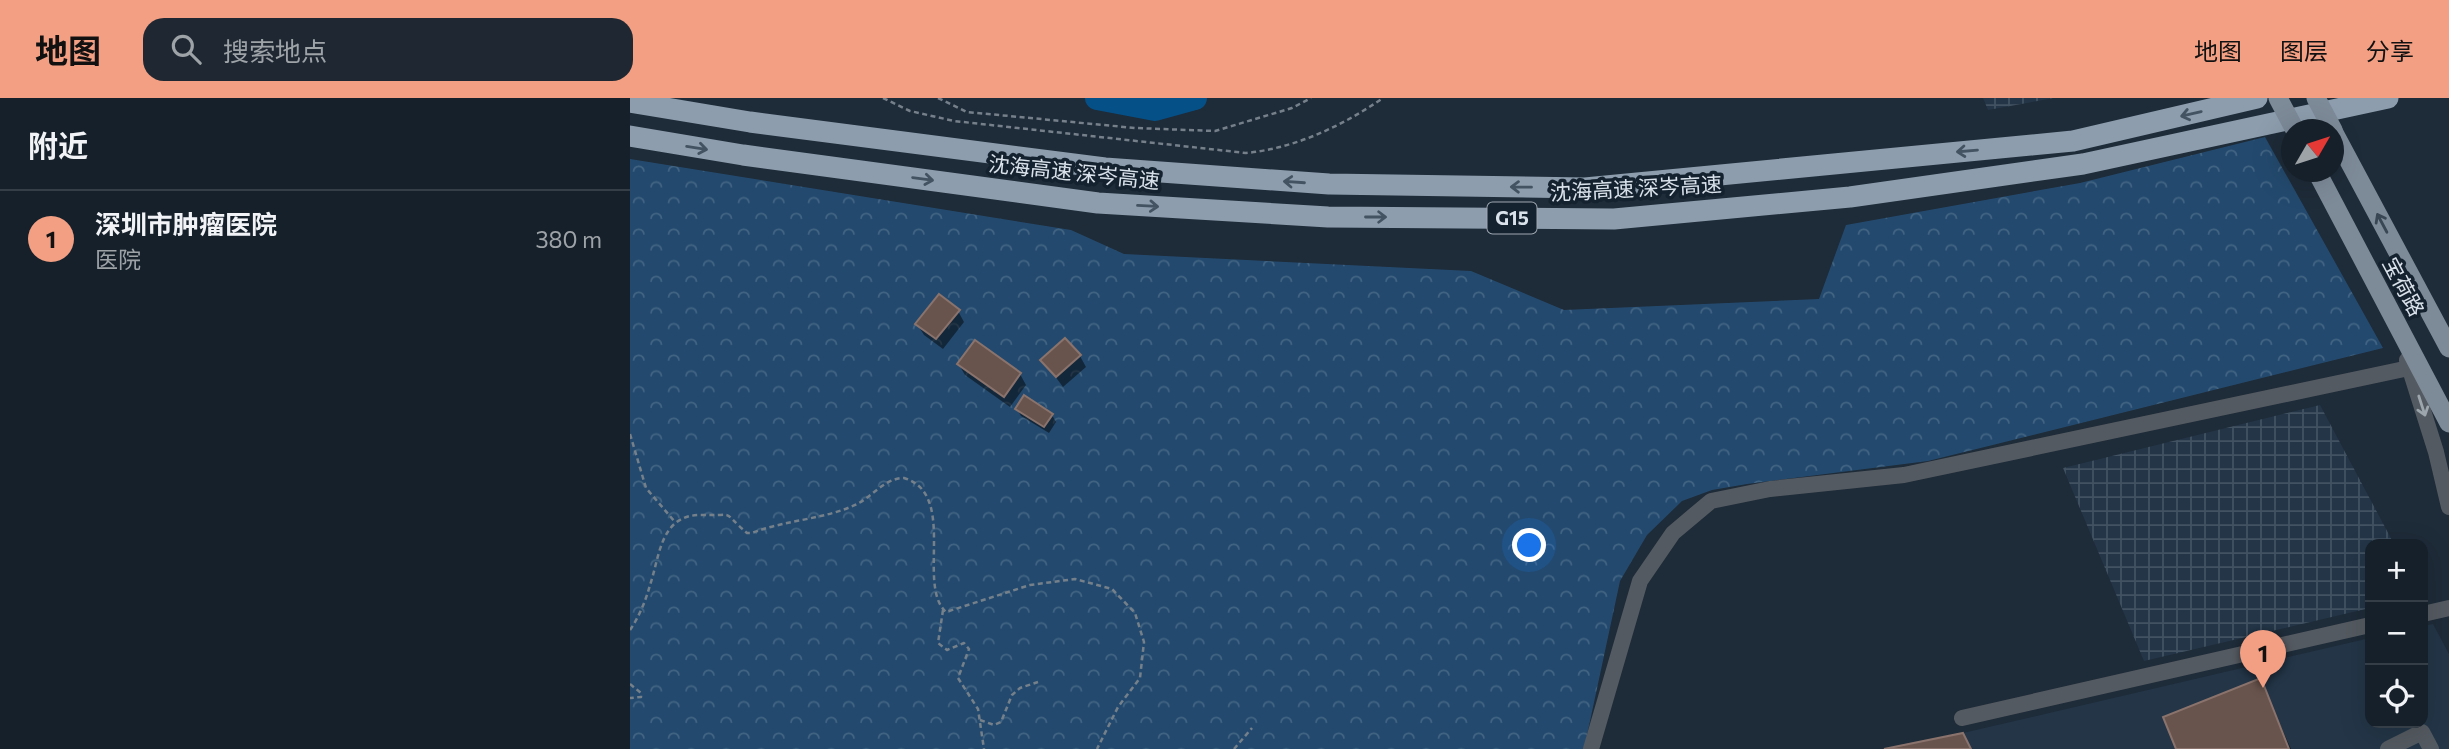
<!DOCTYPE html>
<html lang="zh">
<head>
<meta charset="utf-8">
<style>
	body { margin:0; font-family:Commissioner,"Noto Sans SC",sans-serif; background:#1f2832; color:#f1f3f6 }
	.controls { position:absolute; right:21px; bottom:21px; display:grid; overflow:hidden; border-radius:14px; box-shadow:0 7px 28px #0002 }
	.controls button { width:63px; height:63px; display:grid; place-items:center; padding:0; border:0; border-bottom:2px solid #353e47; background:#16202a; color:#f1f3f6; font:35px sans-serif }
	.compass { position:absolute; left:1651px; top:21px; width:63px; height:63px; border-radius:50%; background:#16202a; box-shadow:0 7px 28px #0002; rotate:51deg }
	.you { position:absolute; left:900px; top:448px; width:24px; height:24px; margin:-18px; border:5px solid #fff; border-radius:50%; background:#1a73e8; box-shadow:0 0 0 10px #1a73e833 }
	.badge { display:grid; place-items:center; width:46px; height:46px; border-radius:50%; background:#f39f84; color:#111; font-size:23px; font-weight:700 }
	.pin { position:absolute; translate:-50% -58px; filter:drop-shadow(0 2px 4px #0008) }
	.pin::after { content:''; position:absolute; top:37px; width:24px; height:21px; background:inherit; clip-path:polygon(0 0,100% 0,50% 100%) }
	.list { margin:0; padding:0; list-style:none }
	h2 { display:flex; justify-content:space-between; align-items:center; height:91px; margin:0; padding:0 28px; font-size:30px }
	h2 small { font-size:23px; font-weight:400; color:#9ea3a8 }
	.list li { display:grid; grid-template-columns:46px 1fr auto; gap:21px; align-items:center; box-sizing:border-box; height:98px; padding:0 28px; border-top:2px solid #353e47 }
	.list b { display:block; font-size:26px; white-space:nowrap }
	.list p { margin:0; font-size:23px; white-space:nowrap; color:#9ea3a8 }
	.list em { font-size:23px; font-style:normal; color:#9ea3a8 }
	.icon { flex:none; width:38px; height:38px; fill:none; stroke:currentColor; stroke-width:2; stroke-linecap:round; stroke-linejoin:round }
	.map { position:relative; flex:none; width:1819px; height:651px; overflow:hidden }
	header { display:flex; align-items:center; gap:42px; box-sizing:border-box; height:98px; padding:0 35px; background:#f39f84; color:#111 }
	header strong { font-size:33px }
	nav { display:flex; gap:38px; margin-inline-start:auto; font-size:24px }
	.search { width:490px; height:63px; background:#1f2832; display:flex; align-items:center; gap:18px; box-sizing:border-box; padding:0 24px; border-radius:21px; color:#9ea3a8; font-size:26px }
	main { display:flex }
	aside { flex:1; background:#16202a }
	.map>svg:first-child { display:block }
	.built { fill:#233547 }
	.industrial { fill:url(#industrial-grid) }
	.forest { fill:url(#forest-crowns) }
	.shadow { fill:#0007 }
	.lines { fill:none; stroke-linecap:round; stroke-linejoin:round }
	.river { stroke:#065088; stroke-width:24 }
	.building { fill:#69544d; stroke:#8a736c; stroke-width:2 }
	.path { stroke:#75808b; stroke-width:2.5; stroke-dasharray:5 3.5; stroke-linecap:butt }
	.minor { stroke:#545a61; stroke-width:16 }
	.major { stroke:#7d8a98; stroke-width:19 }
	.highway { stroke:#8d9dad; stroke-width:21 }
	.major-bridge { stroke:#7d8a98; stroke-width:19 }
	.oneway { stroke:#445361 }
	.oneway2 { stroke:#394653 }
	.oneway3 { stroke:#9da5ad }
	.labels { text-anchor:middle; stroke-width:7; stroke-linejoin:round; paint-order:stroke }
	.shield { fill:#14212e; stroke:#9ea8b2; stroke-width:2 }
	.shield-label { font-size:19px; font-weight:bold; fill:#d9e2eb }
	.street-label { font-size:21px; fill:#d9e2eb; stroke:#14212e }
</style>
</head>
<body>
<header>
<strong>地图</strong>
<div class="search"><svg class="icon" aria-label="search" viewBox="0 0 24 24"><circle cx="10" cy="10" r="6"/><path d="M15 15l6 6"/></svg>搜索地点</div>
<nav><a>地图</a><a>图层</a><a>分享</a></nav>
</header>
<main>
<aside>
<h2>附近<small></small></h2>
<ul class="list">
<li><span class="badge">1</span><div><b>深圳市肿瘤医院</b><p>医院</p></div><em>380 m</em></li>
</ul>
</aside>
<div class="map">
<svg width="1819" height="651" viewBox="0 0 1819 651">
	<defs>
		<pattern id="industrial-grid" width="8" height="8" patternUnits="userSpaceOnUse" patternTransform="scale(1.75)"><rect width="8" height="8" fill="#233547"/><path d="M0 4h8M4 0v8" fill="none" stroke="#425262"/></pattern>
		<pattern id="forest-crowns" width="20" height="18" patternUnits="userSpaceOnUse" patternTransform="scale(1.75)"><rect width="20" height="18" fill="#234a6e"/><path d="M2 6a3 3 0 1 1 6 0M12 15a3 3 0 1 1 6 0" fill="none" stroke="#426483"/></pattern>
	</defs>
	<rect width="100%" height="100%" fill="#1e2b38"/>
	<path class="built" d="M1803,526l16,30v95h-478l-8,-16 407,-95v85h53v-97z"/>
	<path class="industrial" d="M1353,0h71l-66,12z
		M1690,307l74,139h-24v64l-226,53 -81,-193z"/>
	<path class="forest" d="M1635,39l118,211 -455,113 -181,23 -35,6 -30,11 -35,34 -27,46 -36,168h-954v-590l441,71 53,24 347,17 93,39 255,-11 27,-74 234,-42z"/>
	<path class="shadow" d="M328,213l6,11 -21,27 -19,-14 -7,-11z
		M450,258l6,11 -23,20 -20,-27z
		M329,267l61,9 6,11 -16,22 -45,-32z
		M387,311l35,6 4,7 -7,11 -28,-17z
		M1630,582l31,69h-113z"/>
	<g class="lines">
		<path class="river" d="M467,0l58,11 40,-11"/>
	</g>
	<path class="building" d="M309,196l21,16 -24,29 -21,-15z
		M435,240l16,17 -25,22 -16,-17z
		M345,242l46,33 -17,24 -47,-33z
		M394,297l29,19 -9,13 -29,-18z
		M1631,580l28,71h-113l-13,-32z
		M1333,635l8,16h-87z"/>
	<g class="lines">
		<path class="path" d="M253,0l27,13 44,10 292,32c50,-5 96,-27 137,-55
			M308,0l29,14 168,16 80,3 77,-23 19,-10
			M0,336l16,54 29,34
			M313,512l-5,33 9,7 17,-7 5,6 -11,29 20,31 6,40
			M0,532c9,-13 16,-30 20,-45 10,-29 10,-71 52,-70 37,1 17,-6 45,18h5c33,-13 75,-14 105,-29 16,-8 28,-26 47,-26 54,16 12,107 42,134l84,-27 45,-6 37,10 23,24 9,29 -4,36 -22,29 -21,42
			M0,586l11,9v4l-11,1
			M350,622l14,5 7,-3 11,-27 8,-7 18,-6
			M604,651l18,-21"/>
		<path class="minor" d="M1777,262l29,92 13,55
			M1793,516l26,-6
			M1332,620l408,-93
			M961,651l49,-168 33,-48 38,-32 59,-12 134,-14 505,-107
			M1758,651l34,-17 9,17"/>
		<path class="major" d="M1703,33l116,217
			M1687,74l132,251"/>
		<path class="highway" d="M0,4l120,20 355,46 224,16 256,4 488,-47 184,-43
			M0,38l113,19 355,48 230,14 286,2 236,-22 233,-33 305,-66"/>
		<path class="major-bridge" d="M1648,0l17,32
			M1686,0l17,32"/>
	</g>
	<defs><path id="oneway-shaft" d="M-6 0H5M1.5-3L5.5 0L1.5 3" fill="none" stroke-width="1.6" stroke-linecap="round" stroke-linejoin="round" transform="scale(1.75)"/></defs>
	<g class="oneway">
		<use href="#oneway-shaft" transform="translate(1561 16) rotate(167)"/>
		<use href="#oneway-shaft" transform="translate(67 50) rotate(9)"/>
		<use href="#oneway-shaft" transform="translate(1337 53) rotate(175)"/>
		<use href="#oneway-shaft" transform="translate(293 81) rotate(8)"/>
		<use href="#oneway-shaft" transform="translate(664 84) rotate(-176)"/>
		<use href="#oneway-shaft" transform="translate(891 89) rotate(-179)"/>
		<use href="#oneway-shaft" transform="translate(518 108) rotate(3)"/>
		<use href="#oneway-shaft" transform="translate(746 119)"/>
	</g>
	<use class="oneway2" href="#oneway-shaft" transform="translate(1752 125) rotate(-118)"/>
	<use class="oneway3" href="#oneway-shaft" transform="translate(1792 308) rotate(72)"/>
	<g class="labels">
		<rect class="shield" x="857.5" y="104.5" width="49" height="31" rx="5"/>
		<g class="shield-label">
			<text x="882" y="127">G15</text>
		</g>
		<g class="street-label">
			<text transform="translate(444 75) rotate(6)" y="7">沈海高速 深岑高速</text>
			<text transform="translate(1006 91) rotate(-3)" y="7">沈海高速 深岑高速</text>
			<text transform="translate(1773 189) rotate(62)" y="7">宝荷路</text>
		</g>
	</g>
</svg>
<div class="controls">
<button>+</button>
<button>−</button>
<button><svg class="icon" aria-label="locate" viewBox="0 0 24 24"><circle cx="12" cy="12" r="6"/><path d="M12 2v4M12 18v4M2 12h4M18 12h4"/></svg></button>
</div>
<svg class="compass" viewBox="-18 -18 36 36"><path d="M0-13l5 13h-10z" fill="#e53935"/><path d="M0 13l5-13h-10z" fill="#9ea3a8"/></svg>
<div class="you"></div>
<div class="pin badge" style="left:1633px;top:590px">1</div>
</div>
</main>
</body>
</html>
